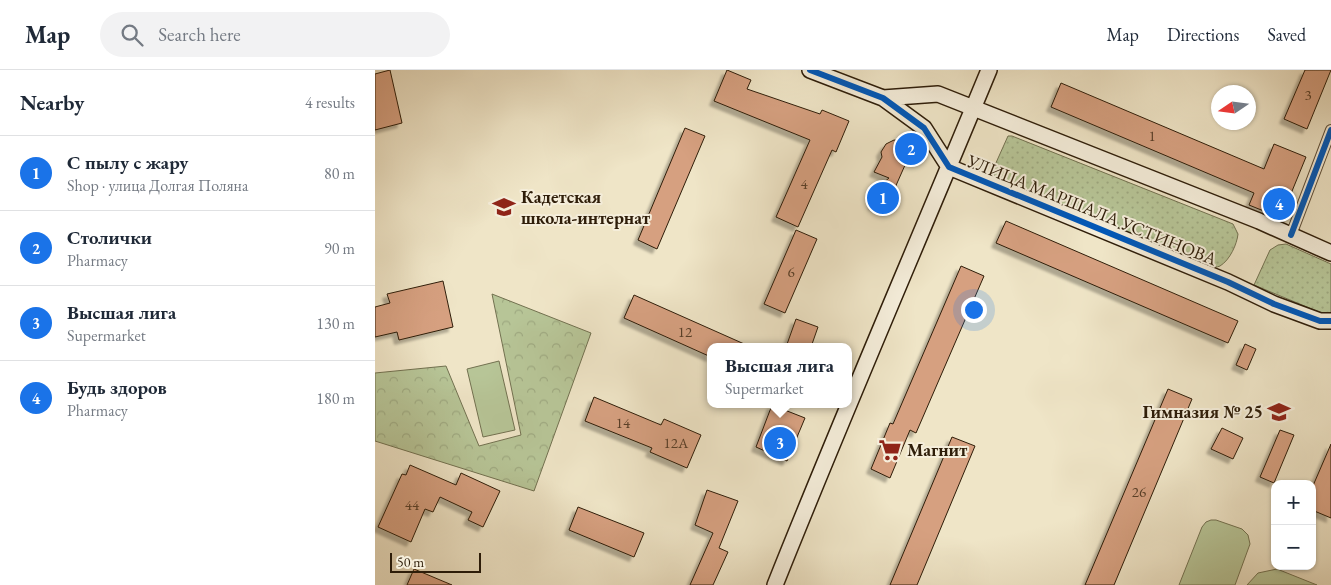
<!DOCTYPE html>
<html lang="en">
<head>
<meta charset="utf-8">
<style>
	body { margin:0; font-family:"EB Garamond",serif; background:#f2f2f3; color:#1f2937 }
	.controls { position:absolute; right:15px; bottom:15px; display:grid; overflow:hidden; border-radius:10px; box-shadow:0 1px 4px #0004 }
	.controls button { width:45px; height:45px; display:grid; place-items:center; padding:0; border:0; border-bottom:1px solid #e0e1e3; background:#fff; color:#1f2937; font:25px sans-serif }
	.compass { position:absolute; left:836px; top:15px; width:45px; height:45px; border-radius:50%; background:#fff; box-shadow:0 1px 4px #0004; rotate:257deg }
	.scale { position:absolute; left:15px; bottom:12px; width:91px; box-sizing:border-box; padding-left:5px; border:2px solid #2e1d09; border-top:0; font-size:14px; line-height:18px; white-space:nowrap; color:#2e1d09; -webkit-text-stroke:4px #f5eedb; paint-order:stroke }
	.you { position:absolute; left:598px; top:239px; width:18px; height:18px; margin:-12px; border:4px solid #fff; border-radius:50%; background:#1a73e8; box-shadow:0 0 0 8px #1a73e833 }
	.badge { display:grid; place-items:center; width:32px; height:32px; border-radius:50%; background:#1a73e8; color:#fff; font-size:16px; font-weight:700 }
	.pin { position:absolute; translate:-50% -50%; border:2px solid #fff; box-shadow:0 1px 5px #0006 }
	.popup { position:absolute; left:332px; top:273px; width:145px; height:65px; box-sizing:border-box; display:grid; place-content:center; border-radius:10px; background:#fff; filter:drop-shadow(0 1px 4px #0005); font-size:16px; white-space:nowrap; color:#747a83 }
	.popup b { font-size:19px; color:#1f2937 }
	.popup::after { content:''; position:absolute; left:50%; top:100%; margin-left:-10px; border:10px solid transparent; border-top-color:#fff }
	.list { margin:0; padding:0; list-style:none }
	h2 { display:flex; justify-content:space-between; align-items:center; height:65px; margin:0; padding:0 20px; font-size:21px }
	h2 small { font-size:16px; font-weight:400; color:#747a83 }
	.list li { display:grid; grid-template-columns:32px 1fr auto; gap:15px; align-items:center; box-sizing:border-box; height:75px; padding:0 20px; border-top:1px solid #e0e1e3 }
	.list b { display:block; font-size:19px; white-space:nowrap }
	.list p { margin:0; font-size:16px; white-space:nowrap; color:#747a83 }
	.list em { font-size:16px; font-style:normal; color:#747a83 }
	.icon { flex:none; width:28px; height:28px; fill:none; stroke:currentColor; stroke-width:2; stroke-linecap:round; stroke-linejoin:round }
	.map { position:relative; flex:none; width:956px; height:515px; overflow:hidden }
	header { display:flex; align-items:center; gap:30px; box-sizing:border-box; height:70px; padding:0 25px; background:#fff; border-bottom:1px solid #e0e1e3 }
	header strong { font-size:24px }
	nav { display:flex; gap:28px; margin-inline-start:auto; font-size:18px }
	.search { width:350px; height:45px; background:#f2f2f3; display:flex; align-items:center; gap:12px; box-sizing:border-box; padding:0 18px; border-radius:28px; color:#747a83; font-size:19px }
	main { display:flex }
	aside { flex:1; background:#fff }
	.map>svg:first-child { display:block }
	.green { fill:url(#green-dots); stroke:#727150 }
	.forest { fill:url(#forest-crowns); stroke:#727150 }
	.pitch { fill:#b7c597; stroke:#727150 }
	.building { fill:#d6a080; stroke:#2e1d09; filter:url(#shadow) }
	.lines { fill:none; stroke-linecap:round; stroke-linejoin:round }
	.street-casing { stroke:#5e4f38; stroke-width:12 }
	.secondary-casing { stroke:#2e1d09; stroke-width:18 }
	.street { stroke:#f5eedb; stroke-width:10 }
	.secondary { stroke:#f5eedb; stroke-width:15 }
	.cycleway-casing { stroke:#f5eedb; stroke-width:9 }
	.cycleway { stroke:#0057b8; stroke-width:6 }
	.labels { text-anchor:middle; stroke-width:4; stroke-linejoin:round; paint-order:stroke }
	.number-label { font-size:15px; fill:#583e27 }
	.poi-label { font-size:18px; font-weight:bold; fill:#2e1d09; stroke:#f5eedb; text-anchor:start }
	.street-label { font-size:18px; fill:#2e1d09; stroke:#f5eedb }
</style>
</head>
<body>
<header>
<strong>Map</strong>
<div class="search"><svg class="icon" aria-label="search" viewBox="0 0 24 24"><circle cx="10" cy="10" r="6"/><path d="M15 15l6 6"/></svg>Search here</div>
<nav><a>Map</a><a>Directions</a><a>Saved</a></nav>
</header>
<main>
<aside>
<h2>Nearby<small>4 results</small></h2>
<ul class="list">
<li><span class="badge">1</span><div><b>C пылу с жару</b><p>Shop · улица Долгая Поляна</p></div><em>80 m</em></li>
<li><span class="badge">2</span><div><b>Столички</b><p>Pharmacy</p></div><em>90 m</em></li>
<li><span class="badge">3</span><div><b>Высшая лига</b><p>Supermarket</p></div><em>130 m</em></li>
<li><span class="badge">4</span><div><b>Будь здоров</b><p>Pharmacy</p></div><em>180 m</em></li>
</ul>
</aside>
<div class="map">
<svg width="956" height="515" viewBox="0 0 956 515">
	<defs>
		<pattern id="green-dots" width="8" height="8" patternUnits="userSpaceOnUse" patternTransform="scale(1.25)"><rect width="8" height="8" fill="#b7c597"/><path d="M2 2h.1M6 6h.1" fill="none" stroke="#9ea981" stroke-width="1.8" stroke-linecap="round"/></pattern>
		<pattern id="forest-crowns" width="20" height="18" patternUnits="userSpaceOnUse" patternTransform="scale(1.25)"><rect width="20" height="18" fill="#b7c597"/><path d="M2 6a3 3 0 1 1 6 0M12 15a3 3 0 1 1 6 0" fill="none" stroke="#9ea981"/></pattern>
		<filter id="shadow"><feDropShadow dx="-4.5" dy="4.5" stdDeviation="1" flood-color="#0004"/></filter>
	</defs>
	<rect width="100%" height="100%" fill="#efe5c7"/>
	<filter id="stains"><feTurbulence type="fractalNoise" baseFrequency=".004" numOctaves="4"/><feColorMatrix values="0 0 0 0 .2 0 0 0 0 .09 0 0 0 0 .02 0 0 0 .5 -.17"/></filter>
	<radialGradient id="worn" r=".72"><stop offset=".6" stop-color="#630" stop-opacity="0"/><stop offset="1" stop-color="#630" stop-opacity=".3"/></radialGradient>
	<path class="green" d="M633,66h4l221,88 5,10c-1,10 -8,26 -18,32 -6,3 -17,-1 -24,-2l-196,-82 -6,-5 1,-12z
		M911,174l45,20v53l-77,-32 16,-35 8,-5z"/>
	<path class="forest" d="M117,224l99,39 -57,158 -159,-50v-68l71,-7 33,80 42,-11z"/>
	<path class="pitch" d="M124,291l16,69 -32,7 -16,-68z
		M836,450h5l26,9 6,6 2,9 -15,41h-56l23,-58 4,-5z
		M902,499l40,16h-70l11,-12z"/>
	<path class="building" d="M15,0l12,53 -27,7v-56z
		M352,0l24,10 -4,9 73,25 2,-4 27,11 -13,31 -4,-2 -34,77 -22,-10 34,-77 -96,-39z
		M930,0h26l-24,59 -23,-10z
		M686,13l203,86 10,-25 32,13 -25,61 -32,-13 5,-12 -203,-86z
		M310,58l20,8 -48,113 -19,-9z
		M519,70l7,1 4,4 8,2 -19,43 -1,5 1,5 -7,10 -14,-5 1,-10 1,-5 14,-12 -15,-6 8,-15 -1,-5 5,-8z
		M631,151l232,100 -10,22 -232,-100z
		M421,160l21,9 -32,74 -21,-9z
		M586,196l23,10 -68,157 -6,-3 -20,48 -19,-9 19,-46 3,1z
		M68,211l10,46 -54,13 -2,-8 -22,5v-30l15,-4 -3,-9z
		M259,225l117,52h-40v10l-87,-39z
		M421,249l22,8 -7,20h-25z
		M870,274l11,5 -9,21 -11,-5z
		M793,319l24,10 -78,186h-29z
		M219,327l67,28 3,-6 37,16 -14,33 -37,-16 2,-4 -67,-27z
		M397,335l33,13 -18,43 -31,-14z
		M847,358l21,10 -10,21 -22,-10z
		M905,360l14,5 -20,48 -14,-6z
		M577,367l23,9 -58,139h-27z
		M956,374v74l-19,-8v-22z
		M35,395l46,20 5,-12 39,18 -17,36 -15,-7 4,-8 -32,-15 -7,15 -8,-3 -14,33 -33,-15 24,-53 4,1z
		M332,420l31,11 -19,47 9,4 -15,33h-23l23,-52 -18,-8z
		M203,437l66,26 -10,24 -65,-27z
		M39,499l38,16h-45z"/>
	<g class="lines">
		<defs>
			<path id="street" d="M916,165l40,-105"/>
			<path id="secondary" d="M435,0l73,28 41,30 25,39 279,115 46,22 46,17h11
				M508,28l55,-4 321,127 72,32
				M400,515c69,-173 143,-343 214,-515"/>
		</defs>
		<use href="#street" class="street-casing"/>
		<use href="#secondary" class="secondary-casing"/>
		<use href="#street" class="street"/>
		<use href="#secondary" class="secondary"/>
		<defs>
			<path id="cycleway" d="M435,0l73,28 41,30 25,39 279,115 46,22 46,17h11
				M916,165l40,-105"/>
		</defs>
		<use href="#cycleway" class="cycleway-casing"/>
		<use href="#cycleway" class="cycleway"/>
	</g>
	<defs>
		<symbol id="school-bare" viewBox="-9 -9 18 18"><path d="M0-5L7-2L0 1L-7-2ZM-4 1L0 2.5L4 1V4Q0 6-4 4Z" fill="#8f2418" stroke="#f5eedb" stroke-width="2.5" paint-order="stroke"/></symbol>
		<symbol id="supermarket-bare" viewBox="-9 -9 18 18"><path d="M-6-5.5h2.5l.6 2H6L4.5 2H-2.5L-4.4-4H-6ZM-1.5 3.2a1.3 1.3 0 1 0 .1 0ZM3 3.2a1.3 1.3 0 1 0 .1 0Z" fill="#8f2418" stroke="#f5eedb" stroke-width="2.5" paint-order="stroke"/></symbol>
	</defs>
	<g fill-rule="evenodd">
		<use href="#school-bare" x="113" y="121" width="32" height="32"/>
		<use href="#school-bare" x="888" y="326" width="32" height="32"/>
		<use href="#supermarket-bare" x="499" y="364" width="32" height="32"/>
	</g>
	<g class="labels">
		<g class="number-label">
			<text x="933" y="30">3</text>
			<text x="777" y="71">1</text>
			<text x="429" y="119">4</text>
			<text x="416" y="207">6</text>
			<text x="310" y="267">12</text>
			<text x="248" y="358">14</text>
			<text x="301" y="378">12А</text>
			<text x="764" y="427">26</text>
			<text x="37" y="440">44</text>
		</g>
		<g class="poi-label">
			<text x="146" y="133">Кадетская<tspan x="146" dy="21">школа-интернат</tspan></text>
			<text x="888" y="348" text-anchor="end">Гимназия № 25</text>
			<text x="532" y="386">Магнит</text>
		</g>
		<g class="street-label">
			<text transform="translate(717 140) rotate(22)" y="6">УЛИЦА МАРШАЛА УСТИНОВА</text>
		</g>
	</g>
	<rect width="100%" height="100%" filter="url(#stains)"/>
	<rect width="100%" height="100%" fill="url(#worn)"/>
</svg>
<div class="controls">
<button>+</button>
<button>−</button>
</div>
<svg class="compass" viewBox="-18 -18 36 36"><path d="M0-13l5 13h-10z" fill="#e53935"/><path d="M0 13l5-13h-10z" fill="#747a83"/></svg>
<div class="scale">50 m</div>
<div class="you"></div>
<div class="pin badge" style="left:508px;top:128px">1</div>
<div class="pin badge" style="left:536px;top:79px">2</div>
<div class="pin badge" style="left:405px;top:373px">3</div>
<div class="popup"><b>Высшая лига</b>Supermarket</div>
<div class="pin badge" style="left:904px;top:134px">4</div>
</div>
</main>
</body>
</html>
